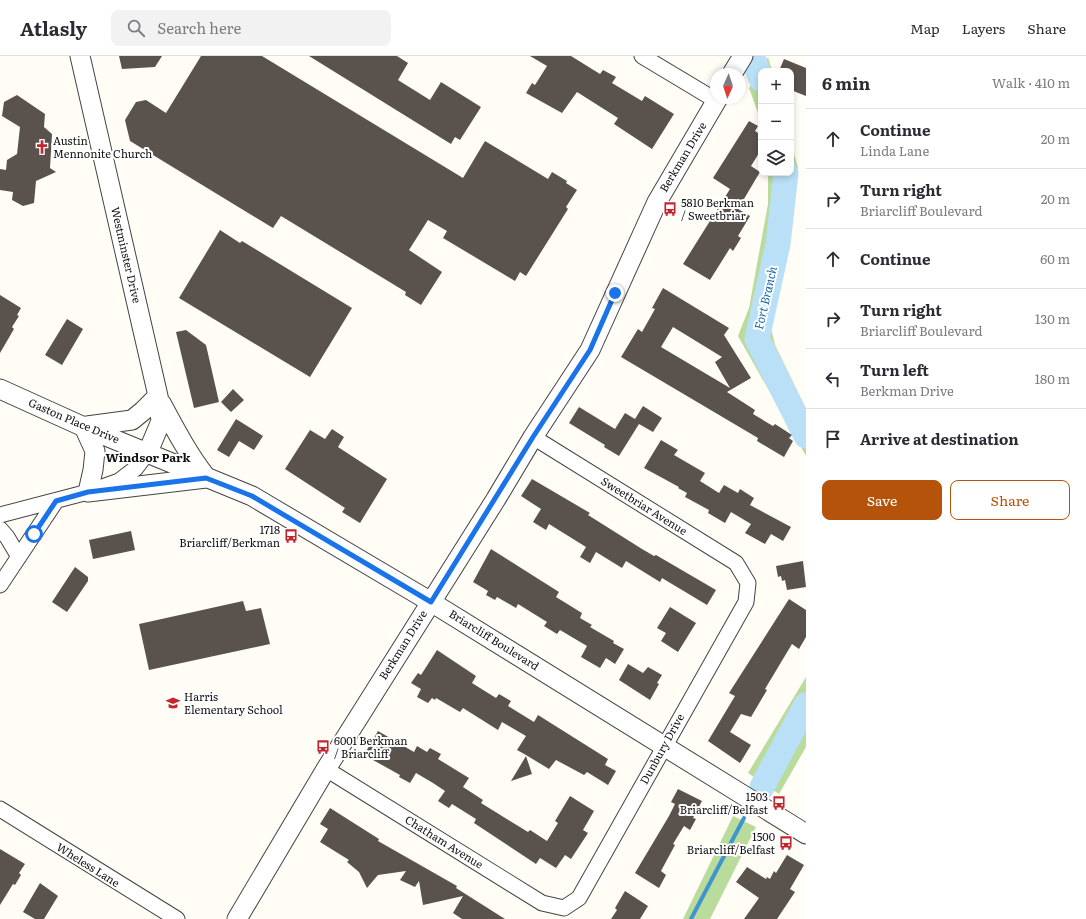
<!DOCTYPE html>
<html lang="en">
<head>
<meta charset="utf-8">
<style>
	body { margin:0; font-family:Literata,serif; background:#f2f2f3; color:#2b2b33 }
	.controls { position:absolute; right:12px; top:12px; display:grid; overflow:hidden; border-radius:8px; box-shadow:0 2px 6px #0003 }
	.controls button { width:36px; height:36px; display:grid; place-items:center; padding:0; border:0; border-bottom:1px solid #e1e1e2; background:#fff; color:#2b2b33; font:20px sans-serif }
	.compass { position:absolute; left:710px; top:12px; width:36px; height:36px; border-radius:50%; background:#fff; box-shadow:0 2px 6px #0003; rotate:183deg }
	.stop { position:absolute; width:12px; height:12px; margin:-9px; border:3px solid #1a73e8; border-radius:50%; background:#fff }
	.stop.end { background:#1a73e8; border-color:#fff; box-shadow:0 1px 4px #0008 }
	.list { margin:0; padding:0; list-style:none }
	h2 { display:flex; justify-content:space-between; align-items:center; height:52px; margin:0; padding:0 16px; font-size:17px }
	h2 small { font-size:13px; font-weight:400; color:#7c7c81 }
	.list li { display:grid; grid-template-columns:26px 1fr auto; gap:12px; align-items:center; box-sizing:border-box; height:60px; padding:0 16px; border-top:1px solid #e1e1e2 }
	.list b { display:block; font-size:15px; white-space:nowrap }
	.list p { margin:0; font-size:13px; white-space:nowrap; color:#7c7c81 }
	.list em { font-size:13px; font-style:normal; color:#7c7c81 }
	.actions { display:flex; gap:8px; padding:12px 16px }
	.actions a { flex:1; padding:9px 0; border:1px solid #b45309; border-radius:8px; text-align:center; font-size:14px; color:#b45309 }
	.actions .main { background:#b45309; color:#fff }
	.icon { flex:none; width:22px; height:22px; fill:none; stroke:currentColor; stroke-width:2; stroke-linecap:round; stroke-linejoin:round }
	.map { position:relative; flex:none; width:806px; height:863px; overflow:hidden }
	header { display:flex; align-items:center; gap:24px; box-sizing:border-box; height:56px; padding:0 20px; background:#fff; border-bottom:1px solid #e1e1e2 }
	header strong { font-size:19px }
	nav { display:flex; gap:22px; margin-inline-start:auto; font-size:14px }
	.search { width:280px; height:36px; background:#f2f2f3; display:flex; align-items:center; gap:10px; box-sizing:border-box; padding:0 14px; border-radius:8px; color:#7c7c81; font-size:15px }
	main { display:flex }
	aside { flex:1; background:#fff }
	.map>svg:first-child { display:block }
	.forest { fill:#b9dc9c }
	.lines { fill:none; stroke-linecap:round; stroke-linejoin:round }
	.stream { stroke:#3f96cf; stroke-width:4 }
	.river { stroke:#b9e0f7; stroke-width:25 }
	.building { fill:#5a524d; fill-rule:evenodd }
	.minor-casing { stroke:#444; stroke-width:17 }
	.tertiary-casing { stroke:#444; stroke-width:21 }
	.minor { stroke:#fff; stroke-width:15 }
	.tertiary { stroke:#fff; stroke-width:19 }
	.route { stroke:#1a73e8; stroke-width:5 }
	.labels { text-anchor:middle; stroke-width:4; stroke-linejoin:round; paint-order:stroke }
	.poi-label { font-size:11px; fill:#111; stroke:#fff; text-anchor:start }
	.street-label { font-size:11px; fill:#111; stroke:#fff }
	.water-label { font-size:12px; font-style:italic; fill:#1768a6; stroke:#fff }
	.neighbourhood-label { font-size:12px; font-weight:bold; fill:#111; stroke:#fff }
</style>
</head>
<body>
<header>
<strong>Atlasly</strong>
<div class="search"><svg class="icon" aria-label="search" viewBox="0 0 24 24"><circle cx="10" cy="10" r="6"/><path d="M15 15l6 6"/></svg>Search here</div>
<nav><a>Map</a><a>Layers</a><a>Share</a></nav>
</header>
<main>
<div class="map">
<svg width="806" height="863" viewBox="0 0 806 863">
	<rect width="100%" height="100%" fill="#fffdf5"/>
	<path class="forest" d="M768,1l4,14h-11v50l-12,-33z
		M791,87l7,25 -10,66 -20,81 7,30 31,64v47l-68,-120 11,-28 19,-104v-31h23z
		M806,621v70l-27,47 -31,-21z
		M733,760l23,11 -46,92h-27z"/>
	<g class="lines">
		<path class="stream" d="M691,863l53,-101"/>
		<path class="river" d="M752,0l9,23
			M786,117l-8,71 -21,95 49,97
			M762,731l44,-82"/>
	</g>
	<path class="building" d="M119,0h43l-7,11 -33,2z
		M201,0h61l201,122 22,-37 63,38 4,-7 15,9 -1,2 11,7 -11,17 2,2 -42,67 -6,-4 -5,9 -72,-43 4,-7 -19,-11 -19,30 33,22 -21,33 -16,-10 1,-3 -125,-76 -8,12 -143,-87 -5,-21 11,-18 10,-2 20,13z
		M309,0h88l11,7 -10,17 32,20 11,-18 40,25 -21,33 -5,-3 -4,7z
		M530,0h41l29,18 3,-4 13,7 -4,6 30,18 3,-5 29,18 -22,35 -38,-25 4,-6 -41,-26 -15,21 -36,-20 6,-10 3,2 12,-19z
		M784,3l22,9v28l-15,-6v-19h-12z
		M17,39l28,19 -1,13 8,7 -2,34 6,4 -20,9 -2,22 -11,3 -11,-6 1,-8 -13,-2v-21l6,1 1,-10 10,-6 3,-27 -18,-11 2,-14z
		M749,65l9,5 -3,5 6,4v15l-10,16 9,6 -22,37 12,7 -12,20 3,2 -8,13 -3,-3 -20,32 -27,-16 47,-75 -17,-11z
		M220,174l20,13 2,-2 110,67 -42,69 -131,-79z
		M663,232l66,40 -5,7 27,43 -24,14 28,18 -2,4 20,12 2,-2 17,11 -3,3 4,3 -9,16 -27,-16 1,-3 -137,-81 17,-28 4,3 13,-23 -3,-1zM673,271l49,30 -7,5 15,26 -69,-41z
		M0,239l21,13 -4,7 2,1 -7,11 2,2 -14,24z
		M67,263l16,10 -21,36 -17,-10z
		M186,274l20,15 13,57 -25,6 -18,-76z
		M233,333l11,11 -13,12 -10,-10z
		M643,350l19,12 -9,14 -14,-8 -20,32 -15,-9 1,-2 -36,-22 10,-16 36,22 10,-16 10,6z
		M236,363l27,17 -9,14 -15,-9 -10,16 -12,-7z
		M332,373l12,8 -6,10 49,32 -27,44 -18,-11 3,-4 -60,-39 25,-39 15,9z
		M661,384l17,10 -4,5 31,18 -5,8 19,12 5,-8 14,8 2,-4 14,9 -4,7 41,22 -8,14 -12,-7 -6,10 -20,-11 6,-9 -20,-12 -6,11 -17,-10 1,-3 -24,-13 2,-4 -9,-5 1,-1 -35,-19z
		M532,423l58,34 -2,2 54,34 12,7 2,-1 60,35 -9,15 -45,-27 -2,4 -34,-21 -4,7 -26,-16 -6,11 -10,-6 6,-10 -37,-23 -3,6 -13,-8 8,-13 -20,-13z
		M131,475l4,19 -42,9 -4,-19z
		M491,493l68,43 -3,5 26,16 -2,5 12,7 -2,2 24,14 -1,2 11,6 -9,15 -9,-6 -6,10 -19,-11 6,-11 -27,-16 -3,4 -13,-8 3,-4 -29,-18 -2,4 -19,-11 -2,3 -9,-5 2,-4 -15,-9z
		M803,505l3,26 -19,3 -2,-10 -3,1 -1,-5 -3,1 -2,-11z
		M75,511l13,10v4l-21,31 -15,-10z
		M789,543l17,11v27l-7,12 -7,-5 -27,45 2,1 -16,27 -10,-3 -11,18 21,13 -11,18 -32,-22 27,-45 -6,-3z
		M243,545l3,10 15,-3 9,36 -121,26 -10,-46z
		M670,551l26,16 -18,29 -17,-11 5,-8 -9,-5z
		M437,594l39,26 -4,7 24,15 3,-4 12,7 -3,5 26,16 4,-7 70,44 -3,6 11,6 -8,14 -21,-13 -3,3 -28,-15 -7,9 -23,-14 -9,-5 9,-14 -24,-14 -4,8 -35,-22 -3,4 -24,-14 -1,2 -3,-2 -4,5 -11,-6 4,-8 -10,-6 7,-10 3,2z
		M628,608l15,9 5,-6 14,8 -5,8 2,1 -9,16 -31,-20z
		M378,675l36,21 3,-6 10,6 3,-4 11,6 -3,5 31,19 -6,9 20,13 -2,3 47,29 2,-2 17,11 11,-18 -3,-2 15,-25 24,15 -11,19 5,3 -17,26 -6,-4 -9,13 -16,-10 -4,6 -62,-41 2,-4 -24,-15 -3,4 -11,-7 7,-10 -12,-8 -17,-10 -6,10 -11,-6 1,-2 -36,-20z
		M526,700l6,18 -21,7z
		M678,733l24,12 -9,17 3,1 -6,11 -6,-4 -11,18 2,1 -14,26 5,4 -7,13 -24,-15 34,-57 6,-12 -4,-2z
		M330,752l49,31 -1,2 79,45 -1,2 49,31h-43l-9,-6 10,-17 -40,9 -4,-24 -4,6 -15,-7 6,-9 -28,4 -11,13 -8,-16 -12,-10 2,-2 -29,-18 8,-13 -8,-5z
		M0,793l25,15 -6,9 2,2 -6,10 -2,-1 -13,21z
		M787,799l17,10 -14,24 5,3 -18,27h-33l15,-21 -23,-16 11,-15 19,12 1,-2 3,2 4,-8 2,2z
		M40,827l18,13 -14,23h-9l-12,-7z
		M625,835l23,15 -8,13h-29l6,-9 -2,-2z"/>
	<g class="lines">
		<defs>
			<path id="minor" d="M642,0l75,45
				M0,459l88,-23 31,-11 17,-13 12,-16
				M0,473l7,8 12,20
				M0,529l56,-84
				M326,713l216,134 22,5 15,-10 167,-296 2,-19 -12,-20 -203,-126
				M0,753l177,110"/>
			<path id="tertiary" d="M80,0l78,340 3,25 -13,31
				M732,18l11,-18
				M0,333l84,38 168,69 179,106 375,232
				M161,347c14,26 27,51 45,74
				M87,370l45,-6 11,-9 15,-15
				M84,371l11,24 -2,19 -5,22 118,-14
				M237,863l89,-150 170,-270 37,-62 57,-87 67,-148 61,-104"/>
		</defs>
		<use href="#minor" class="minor-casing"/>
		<use href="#tertiary" class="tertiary-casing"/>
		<use href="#minor" class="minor"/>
		<use href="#tertiary" class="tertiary"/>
	</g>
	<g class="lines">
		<path class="route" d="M34,478l22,-33 32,-9 118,-14 46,18 179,106 102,-165 57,-87 25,-57"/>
	</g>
	<defs>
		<symbol id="church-bare" viewBox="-9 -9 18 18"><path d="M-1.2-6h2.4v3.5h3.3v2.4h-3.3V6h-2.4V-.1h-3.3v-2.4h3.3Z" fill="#c4262e" stroke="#fff" stroke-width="2.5" paint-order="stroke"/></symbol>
		<symbol id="bus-bare" viewBox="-9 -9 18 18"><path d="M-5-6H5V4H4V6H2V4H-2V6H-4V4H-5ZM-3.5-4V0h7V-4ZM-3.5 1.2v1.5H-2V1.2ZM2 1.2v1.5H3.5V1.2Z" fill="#c4262e" stroke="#fff" stroke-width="2.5" paint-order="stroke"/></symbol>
		<symbol id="school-bare" viewBox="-9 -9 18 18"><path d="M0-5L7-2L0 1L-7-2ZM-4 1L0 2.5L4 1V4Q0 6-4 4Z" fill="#c4262e" stroke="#fff" stroke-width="2.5" paint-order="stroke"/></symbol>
	</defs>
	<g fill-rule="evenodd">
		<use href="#church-bare" x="32" y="81" width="20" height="20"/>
		<use href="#bus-bare" x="660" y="143" width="20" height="20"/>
		<use href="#bus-bare" x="281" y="470" width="20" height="20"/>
		<use href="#school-bare" x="163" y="637" width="20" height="20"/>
		<use href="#bus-bare" x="313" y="681" width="20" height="20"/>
		<use href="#bus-bare" x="769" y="737" width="20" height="20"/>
		<use href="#bus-bare" x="776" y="777" width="20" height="20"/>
	</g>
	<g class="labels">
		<g class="poi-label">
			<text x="53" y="89">Austin<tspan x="53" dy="13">Mennonite Church</tspan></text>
			<text x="681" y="151">5810 Berkman<tspan x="681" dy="13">/ Sweetbriar</tspan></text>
			<text x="280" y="478" text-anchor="end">1718<tspan x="280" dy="13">Briarcliff/Berkman</tspan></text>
			<text x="184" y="645">Harris<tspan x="184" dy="13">Elementary School</tspan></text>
			<text x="334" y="689">6001 Berkman<tspan x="334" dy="13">/ Briarcliff</tspan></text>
			<text x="768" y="745" text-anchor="end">1503<tspan x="768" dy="13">Briarcliff/Belfast</tspan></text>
			<text x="775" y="785" text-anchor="end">1500<tspan x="775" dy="13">Briarcliff/Belfast</tspan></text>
		</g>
		<g class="street-label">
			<text transform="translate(683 101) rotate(-59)" y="4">Berkman Drive</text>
			<text transform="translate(126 199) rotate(77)" y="4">Westminster Drive</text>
			<text transform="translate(74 365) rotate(23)" y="4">Gaston Place Drive</text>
			<text transform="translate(644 450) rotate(32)" y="4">Sweetbriar Avenue</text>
			<text transform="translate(494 584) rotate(32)" y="4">Briarcliff Boulevard</text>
			<text transform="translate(403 589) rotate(-58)" y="4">Berkman Drive</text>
			<text transform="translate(662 693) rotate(-61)" y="4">Dunbury Drive</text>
			<text transform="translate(444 786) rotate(32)" y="4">Chatham Avenue</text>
			<text transform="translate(88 809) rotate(32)" y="4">Wheless Lane</text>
		</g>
		<g class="water-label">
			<text transform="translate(766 242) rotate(-77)" y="4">Fort Branch</text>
		</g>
		<g class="neighbourhood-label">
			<text x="148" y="406">Windsor Park</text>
		</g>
	</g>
</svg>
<div class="controls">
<button>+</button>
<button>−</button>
<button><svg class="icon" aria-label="layers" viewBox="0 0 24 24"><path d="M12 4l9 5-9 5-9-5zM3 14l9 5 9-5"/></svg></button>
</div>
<svg class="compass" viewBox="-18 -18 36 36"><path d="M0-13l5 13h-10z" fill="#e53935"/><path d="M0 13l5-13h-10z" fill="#7c7c81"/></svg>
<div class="stop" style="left:34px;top:478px"></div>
<div class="stop end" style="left:615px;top:237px"></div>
</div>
<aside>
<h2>6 min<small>Walk · 410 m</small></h2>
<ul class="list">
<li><svg class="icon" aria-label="ahead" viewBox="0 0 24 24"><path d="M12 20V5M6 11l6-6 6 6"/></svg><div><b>Continue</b><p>Linda Lane</p></div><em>20 m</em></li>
<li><svg class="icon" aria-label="right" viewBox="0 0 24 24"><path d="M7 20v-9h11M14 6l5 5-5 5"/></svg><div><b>Turn right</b><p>Briarcliff Boulevard</p></div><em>20 m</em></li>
<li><svg class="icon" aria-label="ahead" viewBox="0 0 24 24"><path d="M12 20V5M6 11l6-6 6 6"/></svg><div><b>Continue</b></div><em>60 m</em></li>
<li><svg class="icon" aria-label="right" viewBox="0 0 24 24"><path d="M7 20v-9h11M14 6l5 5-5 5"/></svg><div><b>Turn right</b><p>Briarcliff Boulevard</p></div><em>130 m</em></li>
<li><svg class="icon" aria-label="left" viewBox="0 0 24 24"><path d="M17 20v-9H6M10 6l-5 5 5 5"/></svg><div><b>Turn left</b><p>Berkman Drive</p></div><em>180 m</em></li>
<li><svg class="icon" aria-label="arrive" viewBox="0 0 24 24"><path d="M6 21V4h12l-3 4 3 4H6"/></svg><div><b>Arrive at destination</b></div></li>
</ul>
<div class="actions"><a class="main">Save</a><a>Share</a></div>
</aside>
</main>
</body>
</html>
